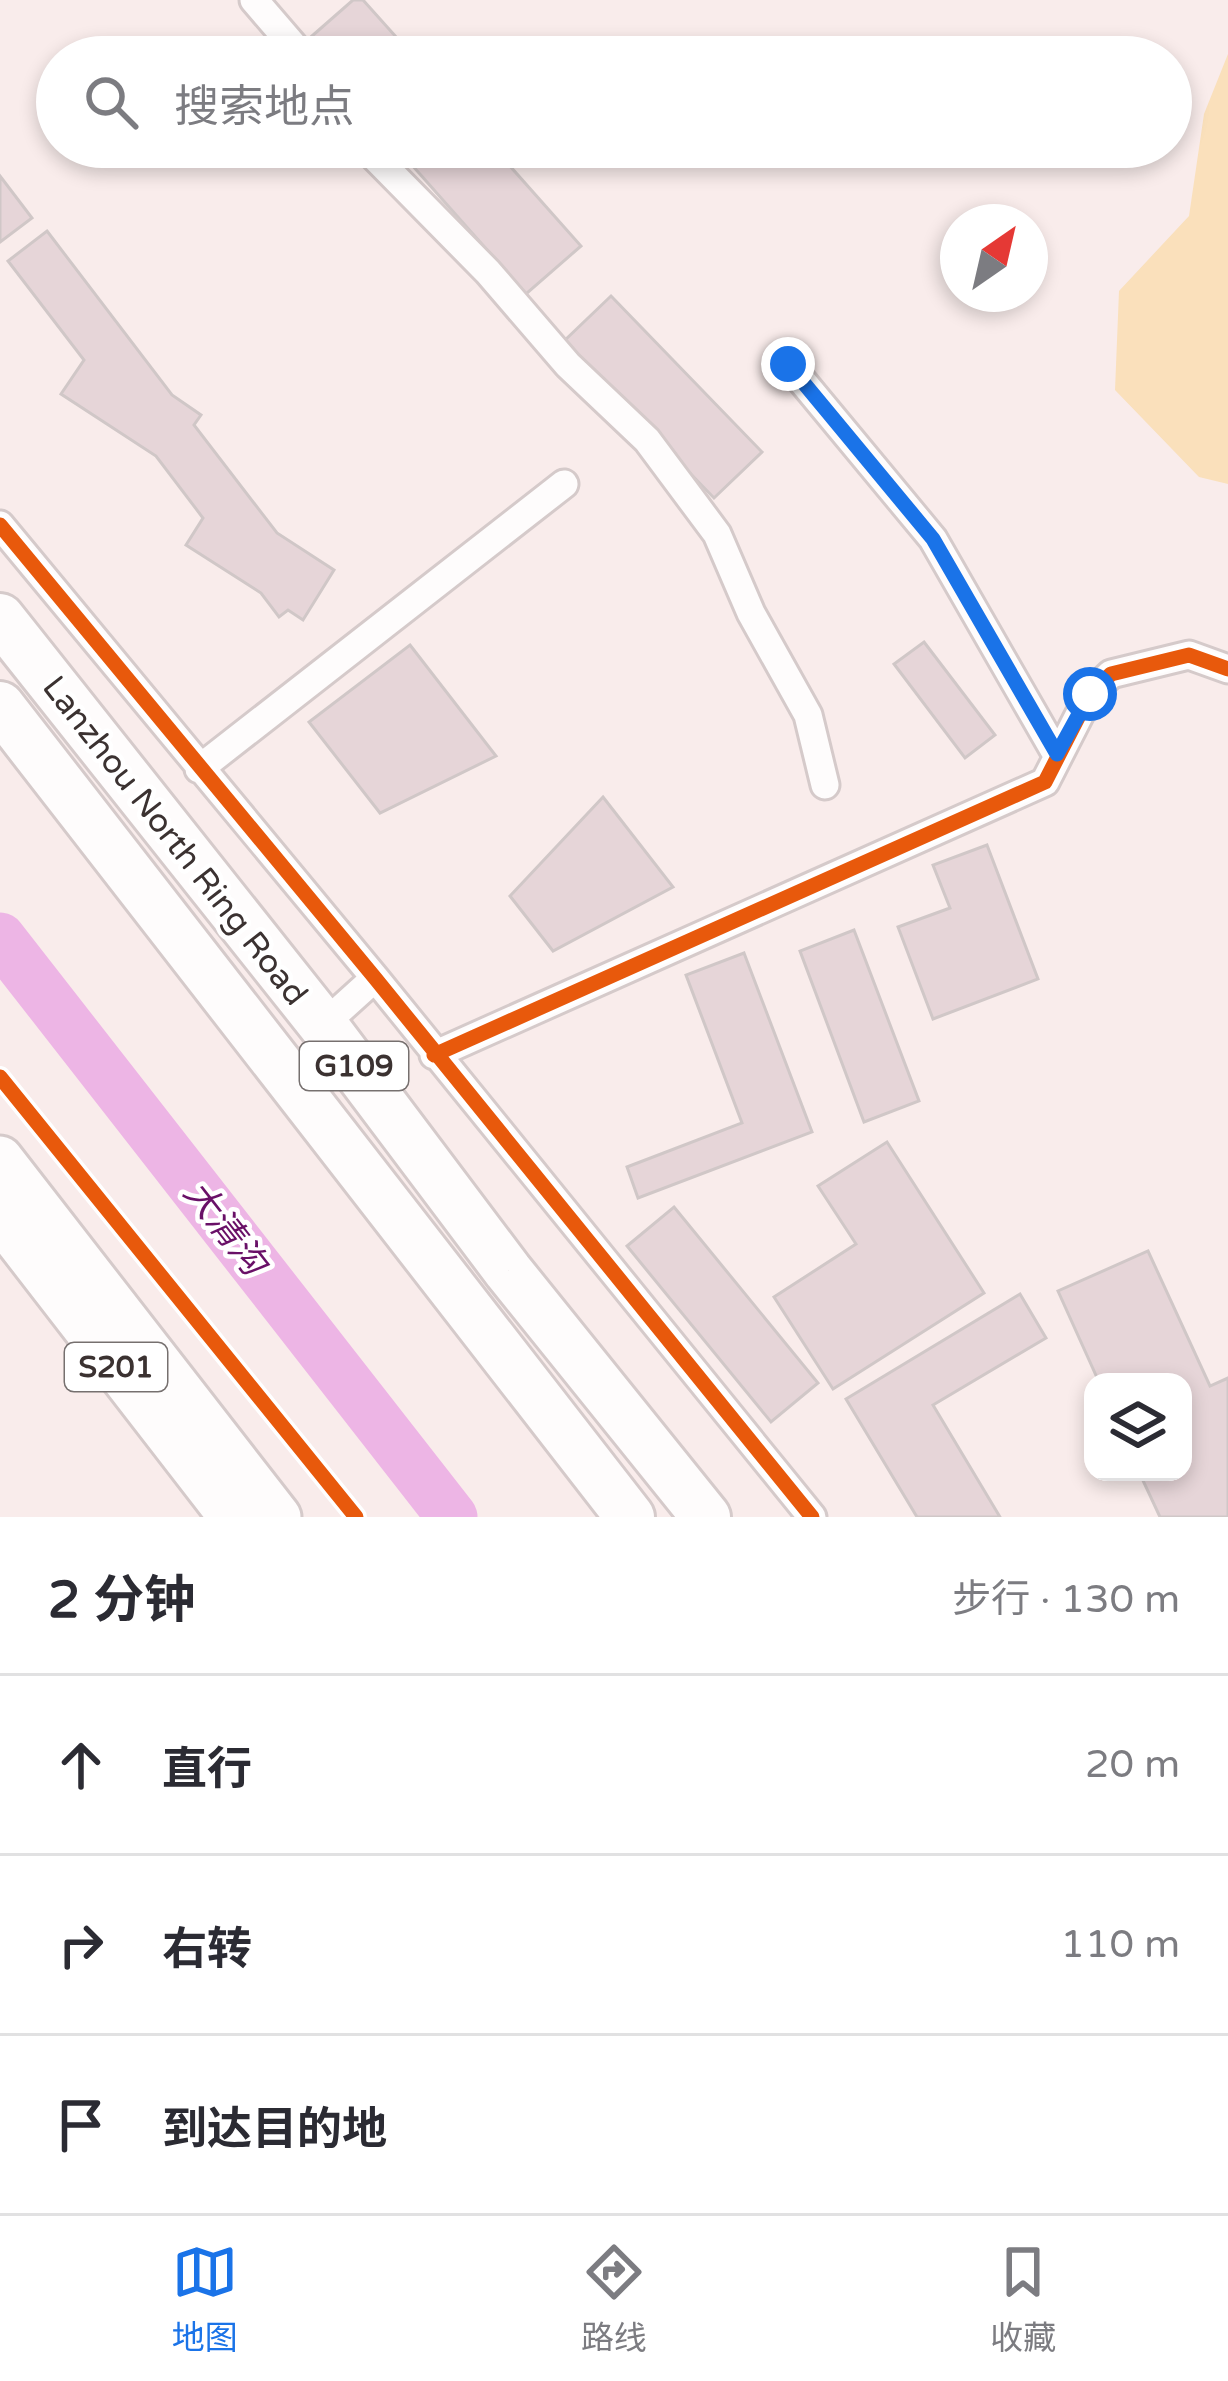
<!DOCTYPE html>
<html lang="zh">
<head>
<meta charset="utf-8">
<style>
	body { margin:0; font-family:"Varela Round","Noto Sans SC",sans-serif; background:#f2f2f3; color:#2b2b33 }
	.controls { position:absolute; right:36px; bottom:36px; display:grid; overflow:hidden; border-radius:24px; box-shadow:0 6px 18px #0003 }
	.controls button { width:108px; height:108px; display:grid; place-items:center; padding:0; border:0; border-bottom:3px solid #e1e1e2; background:#fff; color:#2b2b33; font:60px sans-serif }
	.compass { position:absolute; left:940px; top:204px; width:108px; height:108px; border-radius:50%; background:#fff; box-shadow:0 6px 18px #0003; rotate:34deg }
	.stop { position:absolute; width:36px; height:36px; margin:-27px; border:9px solid #1a73e8; border-radius:50%; background:#fff }
	.stop.end { background:#1a73e8; border-color:#fff; box-shadow:0 3px 12px #0008 }
	.list { margin:0; padding:0; list-style:none }
	h2 { display:flex; justify-content:space-between; align-items:center; height:156px; margin:0; padding:0 48px; font-size:51px }
	h2 small { font-size:39px; font-weight:400; color:#7c7c81 }
	.list li { display:grid; grid-template-columns:78px 1fr auto; gap:36px; align-items:center; box-sizing:border-box; height:180px; padding:0 48px; border-top:3px solid #e1e1e2 }
	.list b { display:block; font-size:45px; white-space:nowrap }
	.list em { font-size:39px; font-style:normal; color:#7c7c81 }
	.icon { flex:none; width:66px; height:66px; fill:none; stroke:currentColor; stroke-width:2; stroke-linecap:round; stroke-linejoin:round }
	.map { position:relative; flex:none; width:1228px; height:1517px; overflow:hidden }
	.search { position:absolute; background:#fff; box-shadow:0 6px 18px #0003; left:36px; right:36px; top:36px; height:132px; display:flex; align-items:center; gap:30px; box-sizing:border-box; padding:0 42px; border-radius:66px; color:#7c7c81; font-size:45px }
	.sheet { height:696px; background:#fff }
	nav { display:flex; justify-content:space-around; align-items:center; box-sizing:border-box; height:168px; border-top:3px solid #e1e1e2; background:#fff; font-size:33px; color:#7c7c81 }
	nav a { display:grid; justify-items:center; gap:6px }
	nav .on { color:#1a73e8 }
	.map>svg:first-child { display:block }
	.green { fill:#fae0bb }
	.lines { fill:none; stroke-linecap:round; stroke-linejoin:round }
	.river { stroke:#edb5e5; stroke-width:51 }
	.building { fill:#e6d5d8; stroke:#d0c7c7; stroke-width:3 }
	.minor-casing { stroke:#d5caca; stroke-width:33 }
	.primary-casing { stroke:#d5caca; stroke-width:51 }
	.trunk-casing { stroke:#d5caca; stroke-width:54 }
	.minor { stroke:#fefcfc; stroke-width:27 }
	.primary { stroke:#fefcfc; stroke-width:45 }
	.trunk { stroke:#fefcfc; stroke-width:48 }
	.cycleway-casing { stroke:#fff; stroke-width:22 }
	.cycleway { stroke:#e8590c; stroke-width:15 }
	.route { stroke:#1a73e8; stroke-width:15 }
	.labels { text-anchor:middle; stroke-width:9; stroke-linejoin:round; paint-order:stroke }
	.shield { fill:#fff; stroke:#76706f; stroke-width:3 }
	.shield-label { font-size:30px; font-weight:bold; fill:#3b3231 }
	.street-label { font-size:33px; fill:#3b3231; stroke:#fff }
	.water-label { font-size:36px; font-style:italic; fill:#691067; stroke:#fff }
</style>
</head>
<body>
<div class="map">
<svg width="1228" height="1517" viewBox="0 0 1228 1517">
	<rect width="100%" height="100%" fill="#f9eceb"/>
	<path class="green" d="M1228,54v430l-29,-7 -84,-87 4,-99 70,-75 15,-102z"/>
	<g class="lines">
		<path class="river" d="M0,938l452,579"/>
	</g>
	<path class="building" d="M353,0h10l51,57h-98l-12,-14z
		M396,147h97l88,99 -55,48z
		M0,176l32,42 -32,24z
		M47,231l125,164 29,20 -7,10 83,108 57,37 -31,50 -15,-10 -9,7 -18,-24 -75,-48 17,-27 -47,-62 -95,-62 23,-34 -76,-99z
		M611,296l151,156 -48,46 -151,-156z
		M924,642l71,93 -30,23 -71,-94z
		M410,645l86,111 -116,57 -71,-91z
		M603,797l70,90 -120,64 -43,-55z
		M987,845l51,134 -105,40 -35,-92 52,-19 -17,-43z
		M854,930l65,171 -55,21 -64,-171z
		M744,953l68,179 -174,66 -11,-31 115,-44 -56,-148z
		M887,1142l97,151 -151,96 -59,-92 82,-53 -38,-58z
		M674,1207l144,176 -47,39 -144,-176z
		M1148,1251l62,135 18,-8v139h-68l-21,-45h44v-90h-84l-41,-91z
		M1020,1294l26,44 -113,67 67,112h-83l-71,-118z"/>
	<g class="lines">
		<defs>
			<path id="minor" d="M254,0l49,57
				M365,147l123,125 80,93 79,75 70,94 34,79 57,102 17,70
				M788,364l145,175 124,216
				M0,525l375,453 437,539
				M199,769l365,-285
				M323,1025l52,-47
				M434,1055l611,-273 45,-88 21,-20 78,-19 39,14"/>
			<path id="primary" d="M0,1159l278,358
				M0,1217l232,300"/>
			<path id="trunk" d="M0,618l323,407 185,246 198,246
				M0,706l630,811"/>
		</defs>
		<use href="#minor" class="minor-casing"/>
		<use href="#primary" class="primary-casing"/>
		<use href="#trunk" class="trunk-casing"/>
		<use href="#minor" class="minor"/>
		<use href="#primary" class="primary"/>
		<use href="#trunk" class="trunk"/>
		<defs>
			<path id="cycleway" d="M0,525l375,453 437,539
				M434,1055l611,-273 45,-88 21,-20 78,-19 39,14
				M0,1077l356,440"/>
		</defs>
		<use href="#cycleway" class="cycleway-casing"/>
		<use href="#cycleway" class="cycleway"/>
	</g>
	<g class="lines">
		<path class="route" d="M788,364l145,175 124,215 33,-60"/>
	</g>
	<g class="labels">
		<g class="shield">
			<rect x="300" y="1042" width="108" height="48" rx="9"/>
			<rect x="65" y="1343" width="102" height="48" rx="9"/>
		</g>
		<g class="shield-label">
			<text x="354" y="1076">G109</text>
			<text x="116" y="1377">S201</text>
		</g>
		<g class="street-label">
			<text transform="translate(176 840) rotate(52)" y="12">Lanzhou North Ring Road</text>
		</g>
		<g class="water-label">
			<text transform="translate(226 1227) rotate(52)" y="13">大清沟</text>
		</g>
	</g>
</svg>
<div class="controls">
<button><svg class="icon" aria-label="layers" viewBox="0 0 24 24"><path d="M12 4l9 5-9 5-9-5zM3 14l9 5 9-5"/></svg></button>
</div>
<svg class="compass" viewBox="-18 -18 36 36"><path d="M0-13l5 13h-10z" fill="#e53935"/><path d="M0 13l5-13h-10z" fill="#7c7c81"/></svg>
<div class="stop" style="left:1090px;top:694px"></div>
<div class="stop end" style="left:788px;top:364px"></div>
<div class="search"><svg class="icon" aria-label="search" viewBox="0 0 24 24"><circle cx="10" cy="10" r="6"/><path d="M15 15l6 6"/></svg>搜索地点</div>
</div>
<section class="sheet">
<h2>2 分钟<small>步行 · 130 m</small></h2>
<ul class="list">
<li><svg class="icon" aria-label="ahead" viewBox="0 0 24 24"><path d="M12 20V5M6 11l6-6 6 6"/></svg><div><b>直行</b></div><em>20 m</em></li>
<li><svg class="icon" aria-label="right" viewBox="0 0 24 24"><path d="M7 20v-9h11M14 6l5 5-5 5"/></svg><div><b>右转</b></div><em>110 m</em></li>
<li><svg class="icon" aria-label="arrive" viewBox="0 0 24 24"><path d="M6 21V4h12l-3 4 3 4H6"/></svg><div><b>到达目的地</b></div></li>
</ul>
</section>
<nav>
<a class="on"><svg class="icon" aria-label="map" viewBox="0 0 24 24"><path d="M3 6l6-2 6 2 6-2v14l-6 2-6-2-6 2zM9 4v14M15 6v14"/></svg>地图</a>
<a><svg class="icon" aria-label="directions" viewBox="0 0 24 24"><path d="M12 3l9 9-9 9-9-9zM9 14v-3h6M13 9l2 2-2 2"/></svg>路线</a>
<a><svg class="icon" aria-label="saved" viewBox="0 0 24 24"><path d="M7 4h10v16l-5-4-5 4z"/></svg>收藏</a>
</nav>
</body>
</html>
